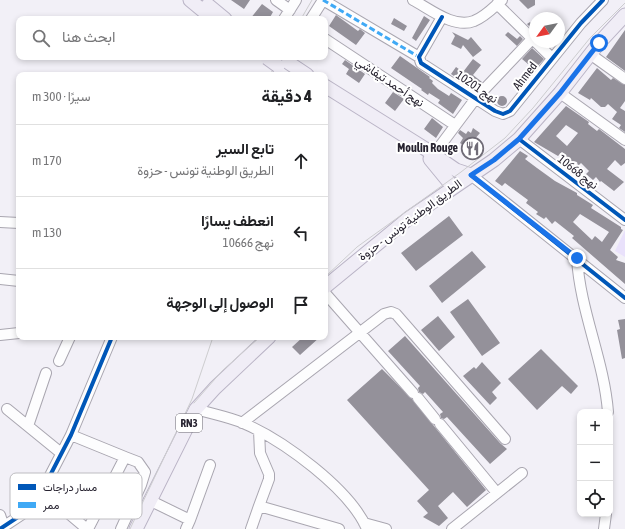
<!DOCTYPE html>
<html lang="ar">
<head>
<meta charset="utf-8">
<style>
	body { margin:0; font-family:"Asap Condensed",Vazirmatn,sans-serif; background:#f6f6f6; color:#202124; direction:rtl }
	.controls { position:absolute; right:12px; bottom:12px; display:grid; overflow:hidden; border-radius:8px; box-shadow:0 2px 6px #0003 }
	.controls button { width:36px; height:36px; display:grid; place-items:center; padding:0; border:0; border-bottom:1px solid #e0e0e0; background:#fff; color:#202124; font:20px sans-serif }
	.compass { position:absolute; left:529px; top:12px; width:36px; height:36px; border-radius:50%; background:#fff; box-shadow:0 2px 6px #0003; rotate:237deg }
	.stop { position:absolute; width:12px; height:12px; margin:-9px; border:3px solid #1a73e8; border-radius:50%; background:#fff }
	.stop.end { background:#1a73e8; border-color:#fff; box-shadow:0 1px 4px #0008 }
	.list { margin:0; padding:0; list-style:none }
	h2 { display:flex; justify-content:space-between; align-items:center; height:52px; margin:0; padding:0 16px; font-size:17px }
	h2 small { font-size:13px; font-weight:400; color:#757577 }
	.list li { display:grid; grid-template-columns:26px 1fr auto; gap:12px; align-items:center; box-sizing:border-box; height:72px; padding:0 16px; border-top:1px solid #e0e0e0 }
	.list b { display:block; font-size:15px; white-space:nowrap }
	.list p { margin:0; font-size:13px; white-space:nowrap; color:#757577 }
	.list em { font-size:13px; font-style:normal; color:#757577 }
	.icon { flex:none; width:22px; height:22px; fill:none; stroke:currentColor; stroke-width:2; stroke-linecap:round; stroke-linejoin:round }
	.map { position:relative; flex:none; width:625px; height:529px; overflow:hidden; direction:ltr }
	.search { position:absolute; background:#fff; box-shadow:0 2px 6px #0003; left:16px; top:16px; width:312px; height:44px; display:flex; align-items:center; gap:10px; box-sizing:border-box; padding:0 14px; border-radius:8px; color:#757577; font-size:15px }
	.panel { position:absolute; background:#fff; box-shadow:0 2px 6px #0003; left:16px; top:72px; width:312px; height:268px; border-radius:8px; direction:rtl }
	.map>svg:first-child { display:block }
	.green { fill:#e9e1fb }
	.building { fill:#94919a; fill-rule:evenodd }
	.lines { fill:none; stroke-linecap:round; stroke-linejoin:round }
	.minor-casing { stroke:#a9a6b0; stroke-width:12 }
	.major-casing { stroke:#bab4c6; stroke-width:15 }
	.minor { stroke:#fdfdfe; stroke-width:10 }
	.major { stroke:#f0edf6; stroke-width:13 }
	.tram { stroke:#cdcdcf; stroke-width:1 }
	.major-bridge-casing { stroke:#bab4c6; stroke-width:15; stroke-linecap:butt }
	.major-bridge { stroke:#f0edf6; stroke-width:13 }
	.quiet { stroke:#3fa9f5; stroke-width:3; stroke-dasharray:6 3; stroke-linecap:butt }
	.cycleway-casing { stroke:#fff; stroke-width:6 }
	.cycleway { stroke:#0057b8; stroke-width:4 }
	.route { stroke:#1a73e8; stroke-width:5 }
	.labels { text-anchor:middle; stroke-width:4; stroke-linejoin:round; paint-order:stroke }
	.shield { fill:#fff; stroke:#68666f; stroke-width:1 }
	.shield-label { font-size:11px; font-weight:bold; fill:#282431 }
	.street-label { font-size:12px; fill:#282431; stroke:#fff }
	.poi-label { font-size:12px; font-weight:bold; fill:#282431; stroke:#fff; text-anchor:end }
	.key { fill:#fff; stroke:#bebdc1; stroke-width:1 }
	.key-label { font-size:11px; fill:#282431 }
</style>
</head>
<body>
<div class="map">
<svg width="625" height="529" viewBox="0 0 625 529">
	<rect width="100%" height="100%" fill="#f2f0f7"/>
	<path class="green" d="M625,230v27l-10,-6z"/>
	<path class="building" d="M231,0h19l-6,9z
		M519,0h16v5l-7,4z
		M262,4l11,8 -4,7h-19z
		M336,15l22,16 2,-2 5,4 -9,12 -27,-19z
		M424,16l6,4 -14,21 -4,-3z
		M394,18l13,8 -3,5 -13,-7z
		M530,22l2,3 3,-3v10l-8,-8z
		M625,30v41l-19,-14z
		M452,32l16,8 3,-3 11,13 -9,7 -10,-12 -2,4 -10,-5 4,-8z
		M508,32l9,7 3,-3 3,3 -6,7 -12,-11z
		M532,48l12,11 -7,8 -6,-6 -3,3 -6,-5z
		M400,56l30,21 -1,1 4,3 -1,2 6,6 11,7 2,-3 11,7 -9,14 -15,-11 2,-3 -11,-7 -1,2 -7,-5 1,-1 -31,-21z
		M473,59l8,6 -8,10 9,7 -7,8 -24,-16 5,-7 7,5z
		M345,60l20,14 -6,9 -13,-9 3,-5 -7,-5z
		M597,68l14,12 2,-2 12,7v16l-5,7 5,3v21l-6,-4 2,-3 -9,-6 5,-7 -9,-8 -3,3h-4l-10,-9 -1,2 -12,-7z
		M393,92l11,7 -9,12 -10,-8z
		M497 101a5 5 0 1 1 10 0a5 5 0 1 1-10 0Z
		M566,106l23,16 -1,2 9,7 2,-2 26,20v14l-4,3 -6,-6 -8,9 17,13 -10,9 -13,-10 -1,1 -4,-5 -3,3 -7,-6 3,-3 -8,-8 -3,3 -1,-4 -6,-1 -9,-9 -4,4 -24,-14zM566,125l12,8 -11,13 -11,-10z
		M432,118l11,9 -7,11 -12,-9z
		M473,128l7,5 -13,15 -7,-5 3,-5 -5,-5 2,-3 6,4 2,-3 3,2z
		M520,151l8,5 -3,3 12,9 18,13 22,12v2l16,10 -2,3 30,19v2l2,1 -13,20 8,7 -2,3 9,3v21l-53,-46 2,-2 -19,-15 -3,3 -6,-7 -2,2 -8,-5 2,-2 -12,-9 2,-3 -23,-17 -3,3 -7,-5zM580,214l29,18 -7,10 -7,-6 -3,4 -19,-18z
		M449,216l14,19 -47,36 -15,-18z
		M472,251l14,16 -44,36 -13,-17z
		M468,299l32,44 -18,13 -32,-44z
		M438,316l17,21 -16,14 -18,-21z
		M625,319v39l-3,1 -5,-29 3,-1 -2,-9z
		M405,336l95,107 7,6 -17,15 -43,-47 -3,2 -3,-1 -1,-4 3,-2 -18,-20 -2,2 -4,-2 -1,-4 2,-2 -32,-35z
		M303,337h17l-20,18 -8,-8z
		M541,349l37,37 -7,8 -9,-8 -25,24 -29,-31z
		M482,362l19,21 -9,9 5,6 -7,7 -27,-29 11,-9 2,2z
		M382,369l30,30 74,91 -19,17 -14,-15 -15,14 10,12 -9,8 -16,-9 5,-4 -11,-12 12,-11 -82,-90z"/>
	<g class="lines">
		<defs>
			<path id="minor" d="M276,0l14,10
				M323,0l96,57
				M413,0c17,9 41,29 61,21 11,-4 20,-14 28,-21
				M497,4l55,54
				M442,17l-23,40 2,6 74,48 8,3 7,-3 71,-88 22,-23
				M284,19l12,-19
				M311,19l12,-19
				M325,39l130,86
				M590,54l35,25
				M560,93l65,47
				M519,139l106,81
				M434,154l42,-56 56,-59
				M471,175l154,123
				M0,222l19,1
				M577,258c3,53 27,102 31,154
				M0,279l19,2
				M325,293l88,100
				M0,335l19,-2
				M59,361l11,-24
				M418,398l17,21
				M7,409l54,44
				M196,409c16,5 33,8 47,14 40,17 107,66 124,106
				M242,423l142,-109 7,-2 5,2 109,125
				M440,424l57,69
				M28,426l18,-53
				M259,431l1,22 9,21v5l-10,27
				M71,435l54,22 -37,72
				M42,491l45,38
				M149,500l41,20 -4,9
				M0,515l4,12
				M190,520l20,-55
				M364,523l22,6
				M0,529l27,-18 15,-20 29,-56 41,-98
				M121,529l20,-44 4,-13 -7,-10 -13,-5
				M251,529l8,-23 80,23
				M452,529l70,-56
				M604,529l2,-15"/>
			<path id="major" d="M190,0l23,19
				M208,5l17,14
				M283,59l24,16
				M325,86l99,62 32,22 15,5
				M430,159l23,28
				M325,287l84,-69 85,-58 25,-21 41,-46 39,-50 26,-28
				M136,529l60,-120 19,-21 54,-51"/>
		</defs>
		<use href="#minor" class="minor-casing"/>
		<use href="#major" class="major-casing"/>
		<use href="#minor" class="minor"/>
		<use href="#major" class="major"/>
		<path class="tram" d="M301,19l11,-19
			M270,75l10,-18
			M325,277l32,-30 104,-75 44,-34 28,-30 57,-70 35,-35
			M194,403l28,-32 38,-34
			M130,529l62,-130 21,-62"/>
		<defs>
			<path id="major-bridge" d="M267,58l11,8"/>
		</defs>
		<use href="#major-bridge" class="major-bridge-casing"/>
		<use href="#major-bridge" class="major-bridge"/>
		<path class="quiet" d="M323,0l96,57"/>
		<defs>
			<path id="cycleway" d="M442,17l-23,40 2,6 74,48 8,3 7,-3 71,-88 22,-23
				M519,139l106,81
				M471,175l154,123
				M0,529l27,-18 15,-20 29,-56 41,-98"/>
		</defs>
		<use href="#cycleway" class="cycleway-casing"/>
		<use href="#cycleway" class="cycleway"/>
	</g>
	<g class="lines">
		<path class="route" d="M577,258l-106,-83 23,-15 25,-21 41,-46 39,-50"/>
	</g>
	<defs>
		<symbol id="restaurant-ring" viewBox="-11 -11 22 22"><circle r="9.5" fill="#fff" stroke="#6f6b76" stroke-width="1.5"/><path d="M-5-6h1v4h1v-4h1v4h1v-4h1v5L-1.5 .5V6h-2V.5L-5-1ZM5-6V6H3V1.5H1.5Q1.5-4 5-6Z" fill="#6f6b76"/></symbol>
	</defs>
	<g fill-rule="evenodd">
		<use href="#restaurant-ring" x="460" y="136" width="25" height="25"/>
	</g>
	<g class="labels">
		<rect class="shield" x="176" y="414" width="26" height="18" rx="3"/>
		<g class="shield-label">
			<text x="189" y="427">RN3</text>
		</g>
		<g class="street-label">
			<text transform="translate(525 76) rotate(-52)" y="4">Ahmed</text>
			<text transform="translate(390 82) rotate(34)" y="4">نهج أحمد تيفاشي</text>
			<text transform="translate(477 87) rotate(34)" y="4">نهج 10201</text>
			<text transform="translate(578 172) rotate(38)" y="4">نهج 10668</text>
			<text transform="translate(410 220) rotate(-37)" y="4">الطريق الوطنية تونس - حزوة</text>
		</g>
		<g class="poi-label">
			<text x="458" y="152">Moulin Rouge</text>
		</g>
	</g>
	<rect x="10" y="473" width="132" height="46" rx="6" class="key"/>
	<rect x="18" y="484" width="18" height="6" fill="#0057b8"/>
	<rect x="18" y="502" width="18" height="6" fill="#3fa9f5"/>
	<g class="key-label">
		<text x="43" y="491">مسار دراجات</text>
		<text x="43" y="509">ممر</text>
	</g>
</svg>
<div class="controls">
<button>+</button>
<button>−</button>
<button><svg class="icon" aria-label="locate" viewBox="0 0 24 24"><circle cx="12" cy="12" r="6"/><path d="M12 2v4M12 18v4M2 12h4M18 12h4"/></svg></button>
</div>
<svg class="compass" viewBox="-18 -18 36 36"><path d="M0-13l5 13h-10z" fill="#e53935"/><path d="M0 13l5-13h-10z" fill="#757577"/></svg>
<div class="stop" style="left:599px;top:43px"></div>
<div class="stop end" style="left:577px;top:258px"></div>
<div class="search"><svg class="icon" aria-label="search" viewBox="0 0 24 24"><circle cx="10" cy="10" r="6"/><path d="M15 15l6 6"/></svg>ابحث هنا</div>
<section class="panel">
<h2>4 دقيقة<small>سيرًا · 300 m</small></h2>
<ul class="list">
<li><svg class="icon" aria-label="ahead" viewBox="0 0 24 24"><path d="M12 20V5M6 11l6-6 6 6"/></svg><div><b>تابع السير</b><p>الطريق الوطنية تونس - حزوة</p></div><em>170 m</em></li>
<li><svg class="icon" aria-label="left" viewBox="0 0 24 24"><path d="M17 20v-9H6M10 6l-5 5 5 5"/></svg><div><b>انعطف يسارًا</b><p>نهج 10666</p></div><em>130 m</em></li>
<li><svg class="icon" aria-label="arrive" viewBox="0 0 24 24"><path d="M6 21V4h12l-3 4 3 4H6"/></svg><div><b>الوصول إلى الوجهة</b></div></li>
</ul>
</section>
</div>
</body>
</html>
